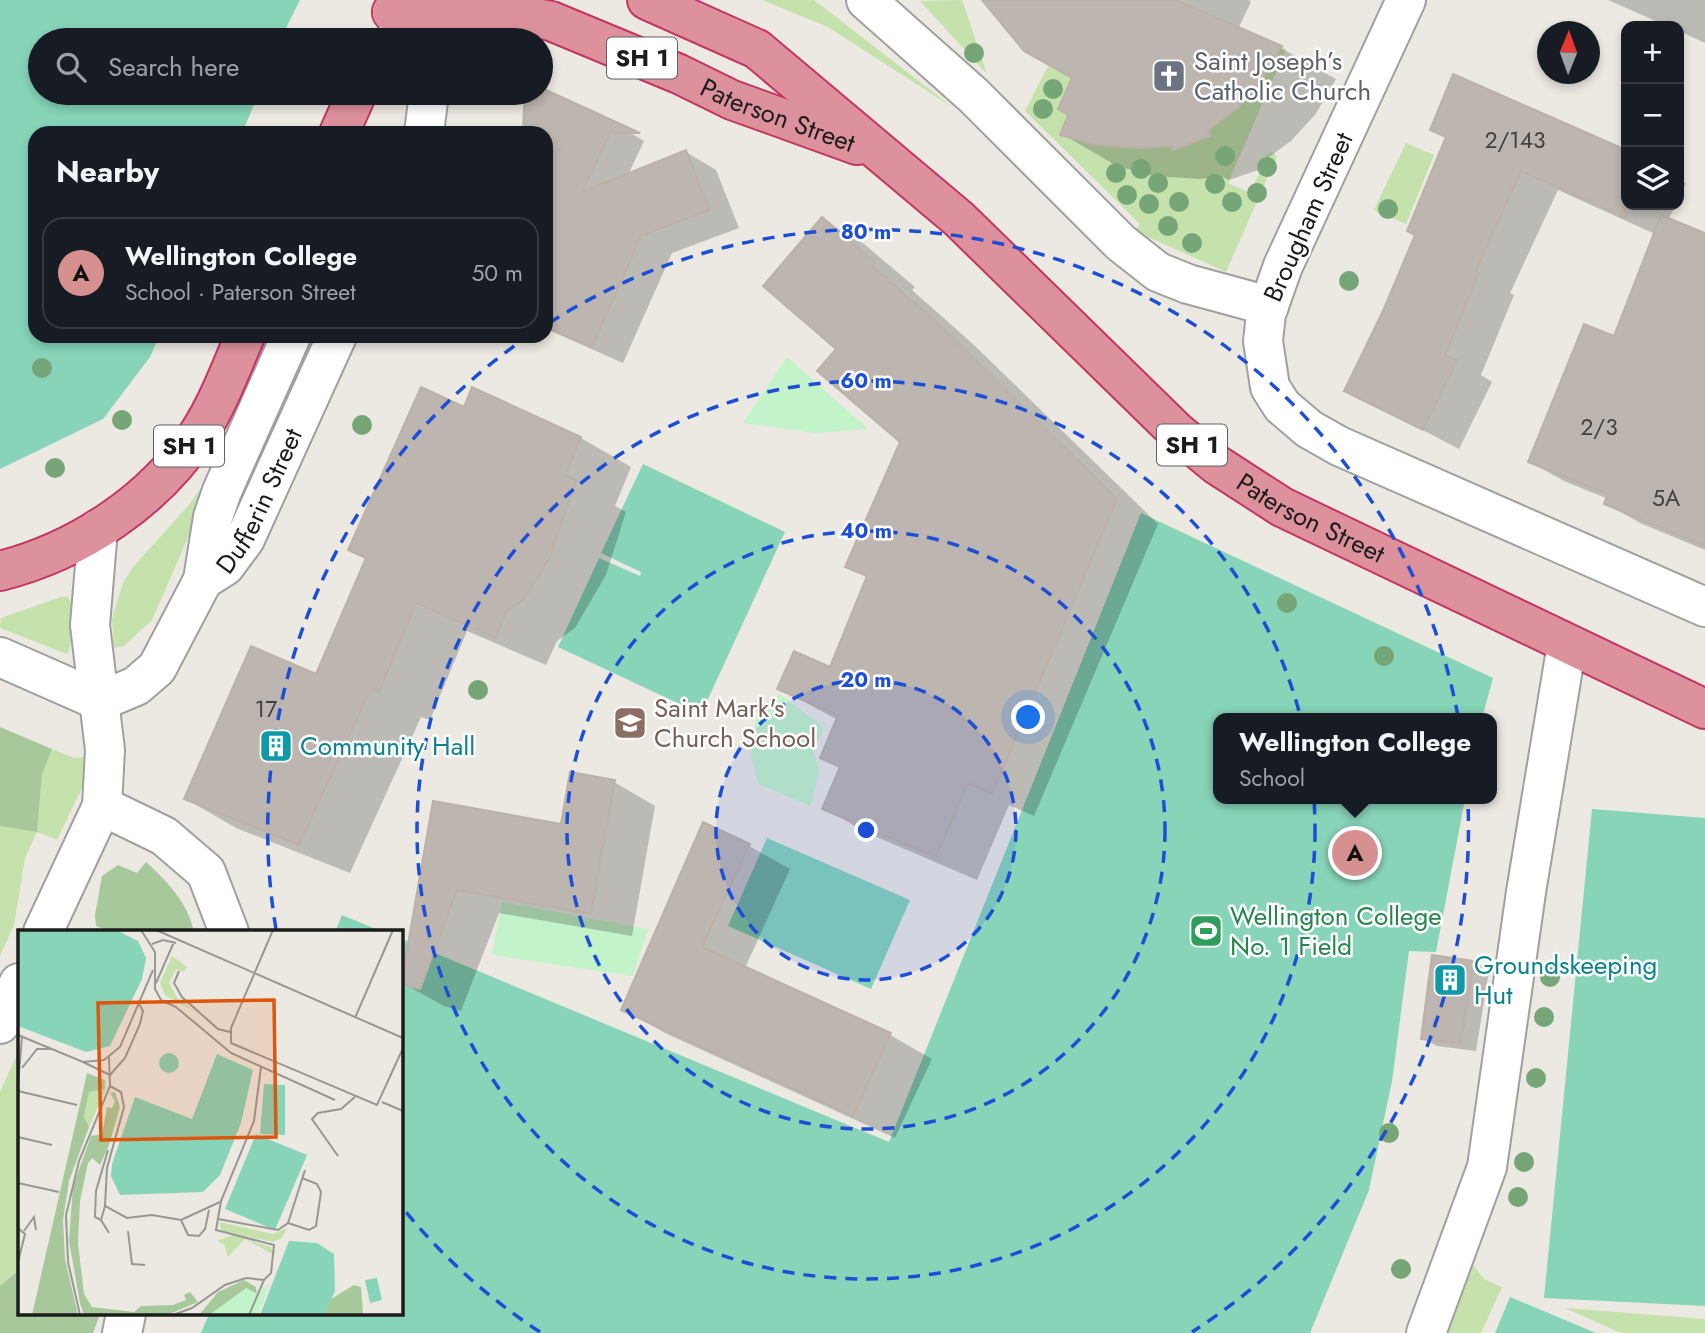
<!DOCTYPE html>
<html lang="en">
<head>
<meta charset="utf-8">
<style>
	body { margin:0; font-family:Jost,sans-serif; background:#20242c; color:#f1f3f6 }
	.controls { position:absolute; right:21px; top:21px; display:grid; overflow:hidden; border-radius:14px; box-shadow:0 4px 10px #0003 }
	.controls button { width:63px; height:63px; display:grid; place-items:center; padding:0; border:0; border-bottom:2px solid #363941; background:#171b24; color:#f1f3f6; font:35px sans-serif }
	.compass { position:absolute; left:1537px; top:21px; width:63px; height:63px; border-radius:50%; background:#171b24; box-shadow:0 4px 10px #0003; rotate:1deg }
	.you { position:absolute; left:1029px; top:718px; width:24px; height:24px; margin:-18px; border:5px solid #fff; border-radius:50%; background:#1a73e8; box-shadow:0 0 0 10px #1a73e833 }
	.badge { display:grid; place-items:center; width:46px; height:46px; border-radius:50%; background:#d69090; color:#111; font-size:23px; font-weight:700 }
	.pin { position:absolute; translate:-50% -50%; border:4px solid #fff; box-shadow:0 2px 7px #0006 }
	.popup { position:absolute; left:1213px; top:713px; width:284px; height:91px; box-sizing:border-box; display:grid; place-content:center; border-radius:14px; background:#171b24; filter:drop-shadow(0 2px 5px #0005); font-size:23px; white-space:nowrap; color:#9ea1a6 }
	.popup b { font-size:26px; color:#f1f3f6 }
	.popup::after { content:''; position:absolute; left:50%; top:100%; margin-left:-14px; border:14px solid transparent; border-top-color:#171b24 }
	.list { margin:0; padding:0; list-style:none }
	h2 { display:flex; justify-content:space-between; align-items:center; height:91px; margin:0; padding:0 28px; font-size:30px }
	h2 small { font-size:23px; font-weight:400; color:#9ea1a6 }
	.list li { display:grid; grid-template-columns:46px 1fr auto; gap:21px; align-items:center; box-sizing:border-box; height:112px; margin:0 14px 14px; padding:0 14px; border:2px solid #363941; border-radius:21px }
	.list b { display:block; font-size:26px; white-space:nowrap }
	.list p { margin:0; font-size:23px; white-space:nowrap; color:#9ea1a6 }
	.list em { font-size:23px; font-style:normal; color:#9ea1a6 }
	.icon { flex:none; width:38px; height:38px; fill:none; stroke:currentColor; stroke-width:2; stroke-linecap:round; stroke-linejoin:round }
	.map { position:relative; flex:none; width:1705px; height:1333px; overflow:hidden }
	.search { position:absolute; background:#171b24; box-shadow:0 4px 10px #0003; left:28px; top:28px; width:525px; height:77px; display:flex; align-items:center; gap:18px; box-sizing:border-box; padding:0 24px; border-radius:38px; color:#9ea1a6; font-size:26px }
	.panel { position:absolute; background:#171b24; box-shadow:0 4px 10px #0003; left:28px; top:126px; width:525px; height:217px; border-radius:21px }
	.map>svg:first-child { display:block }
	.grass { fill:#c5e2ad }
	.forest { fill:#a7c89b }
	.park { fill:#c3f3c8 }
	.pitch { fill:#87d4b9 }
	.shadow { fill:#0003 }
	.building { fill:#bcb5b0; stroke:#bcb1a6; stroke-width:2 }
	.lines { fill:none; stroke-linecap:round; stroke-linejoin:round }
	.minor-casing { stroke:#a0a0a0; stroke-width:42 }
	.highway-casing { stroke:#c53562; stroke-width:42 }
	.minor { stroke:#fff; stroke-width:38 }
	.highway { stroke:#dd919d; stroke-width:38 }
	.tree { fill:#76a577 }
	.ring { fill:none; stroke:#1d4ed8; stroke-width:3.5; stroke-dasharray:12 9 }
	.labels { text-anchor:middle; stroke-width:5; stroke-linejoin:round; paint-order:stroke }
	.number-label { font-size:23px; fill:#444241 }
	.shield { fill:#fff; stroke:#606060; stroke-width:2 }
	.shield-label { font-size:24px; font-weight:bold; fill:#1c1c1c }
	.worship-label { font-size:26px; fill:#5b616d; stroke:#fff; text-anchor:start }
	.street-label { font-size:26px; fill:#1c1c1c; stroke:#fff }
	.education-label { font-size:26px; fill:#785e54; stroke:#fff; text-anchor:start }
	.culture-label { font-size:26px; fill:#0d838f; stroke:#fff; text-anchor:start }
	.leisure-label { font-size:26px; fill:#27864d; stroke:#fff; text-anchor:start }
	.inset-road { fill:none; stroke:#999793; stroke-width:2 }
	.view { fill:#de560d; fill-opacity:0.15; stroke:#de560d; stroke-width:3.5 }
	.inset-edge { fill:none; stroke:#1c1c1c; stroke-width:3.5 }
	.centre { fill:#1d4ed8; stroke:#fff; stroke-width:3.5 }
	.ring-label { font-size:21px; text-anchor:middle; font-weight:bold; fill:#1d4ed8; stroke:#fff; stroke-width:5; stroke-linejoin:round; paint-order:stroke }
</style>
</head>
<body>
<div class="map">
<svg width="1705" height="1333" viewBox="0 0 1705 1333">
	<rect width="100%" height="100%" fill="#ece9e2"/>
	<path class="grass" d="M762,0h52l141,109 -127,-82z
		M962,0l25,74 -67,-73z
		M1282,46l4,3 -58,134 22,10 17,-38 5,-3 5,4 -51,116 -91,-41 5,-7 -115,-113 23,-45 5,2 4,-8 25,-6 -24,55 10,6 -7,19c35,13 72,19 110,10l2,6 37,-14 -2,-7c33,-23 56,-46 74,-83z
		M1406,143l28,12 -28,69 -32,-14z
		M224,455l-72,165 -28,26 -10,2 -2,-29 11,-36 10,-16 56,-62z
		M61,597h7c7,9 5,48 -1,57l-67,-26 1,-10z
		M52,749l23,9 17,-3 2,8 -37,77 -20,-8 -12,26 -11,67 -14,31v-130l37,5 5,-56z
		M19,1050v214l-3,7 -16,15v-194z
		M1470,1261l14,18 18,8 -21,46h-43z
		M1565,1308l140,11v14h-84z"/>
	<path class="forest" d="M0,727l52,22 -10,26 -5,57 -37,-6z
		M146,862c21,19 42,41 48,70h-83l-15,-6 -1,-11 7,-39 16,-11 19,8z
		M19,1264v50h81l-7,19h-93v-47l16,-14z"/>
	<path class="park" d="M787,357l81,72 -51,4 -74,-10z
		M780,694l44,34 -11,23 6,20 -9,35 -51,-22 -8,-28 6,-49z
		M502,902l146,27 -15,47 -141,-21z"/>
	<path class="pitch" d="M0,0h300l-20,40h-240v53h219l-17,40h-207v203h124l-9,21 -47,62 -103,50z
		M643,464l142,68 -84,182 -143,-67 41,-89 41,18 1,-4 -40,-19z
		M1141,513l352,165 -11,40h-264v81h247l-29,153 -27,-1 -17,130 -23,109 -59,143h-1109l8,-19h192v-375l488,203z
		M1592,809l113,9v488l-161,-8z
		M767,838l143,62 -39,89 -143,-63z
		M342,915l41,17h-48z
		M1510,1297l86,36h-101z"/>
	<path class="shadow" d="M994,0h255l2,2 -13,27 43,19 55,31 -21,36 -24,26 -29,21 2,6 -35,12 -6,-3 -24,2 -46,-3 -36,-10 -55,-32 8,-20 4,-36z
		M1608,0h97v43l-26,-12v-5h-12z
		M1454,76l172,76v53h50l-8,15 37,15v315l-65,-27 -33,-19 1,-5 -44,-18 -34,-19 85,-124 40,-104 -97,-44 -48,103 4,2 -33,80 11,7 -33,67 -113,-59 71,-155 31,-97z
		M614,123l30,18 -16,34 58,-23 30,18 23,58 -67,25 -49,110 -77,-34v-196h-21z
		M1679,179l7,4 -7,15z
		M822,220l42,24 51,43 -3,3 62,55 184,179 -124,292 -25,-11 -32,75 -112,-48 -41,-24 17,-40 -19,-11 16,-37 -58,-31 51,-20 37,-91 -20,-12 54,-125 -63,-92z
		M473,390l108,48 50,29 -16,39 11,6 -20,63 -31,53 -18,13 -11,24 -79,-34 -37,89 -9,-3 -71,156 -114,-45 -50,-29 130,-123 149,-266z
		M614,782l41,24 -23,130 -133,-23 -38,98 -17,-5 -42,-23 32,-180 128,23z
		M749,846l41,23 -45,99 145,67 42,24 -37,79 -230,-105 -42,-24z
		M97,928l10,4h-12z
		M1474,962l15,9 -13,80 -39,-5 -15,-8z"/>
	<path class="building" d="M982,0h194l106,46 -22,37 -24,26 -28,21 2,6 -37,14 -1,-4 -29,2 -47,-3 -36,-10 8,-20 -10,-6 14,-31 -48,-27z
		M1453,74l173,76v68l-105,-47 -46,101 4,1 -34,82 12,5 -34,70 -79,-39 39,-80 32,-76 -8,-4 39,-94 -16,-7z
		M546,90l94,43h-30l-28,59 104,-42 23,60 -68,26 -49,111 -46,-20v-194h-23l1,-27 5,-13z
		M1661,215l44,18v313l-101,-42 4,-10 -80,-32 56,-138 30,12z
		M822,217l53,45 -3,4 61,53 184,180 -125,295 -24,-11 -32,74 -114,-48 18,-42 -20,-9 18,-43 -61,-26 17,-38 36,16 37,-91 -22,-9 55,-125 -83,-71 19,-22 -73,-63z
		M421,387l43,20 8,-20 109,50 -16,38 11,6 -26,76 -26,42 -18,13 -11,26 -79,-35 -37,89 -9,-2 -71,155 -115,-46 67,-153 65,28 50,-116 -18,-8z
		M570,772l45,8 -24,134 -134,-24 -37,99 -19,-5 32,-183 128,23z
		M703,822l47,22 -48,103 189,86 -38,83 -232,-106z
		M1432,955l42,6 -13,82 -40,-4z"/>
	<g class="lines">
		<defs>
			<g id="minor">
				<path d="M866,0l107,95 148,148 37,29 30,12 81,22"/>
				<path d="M1406,0l-123,266 -17,48 -3,27 7,46 12,19 27,23 30,17 366,161"/>
				<path d="M392,12l22,28"/>
				<path d="M424,133l5,-40"/>
				<path d="M203,580l10,-63 9,-26 69,-155"/>
				<path d="M0,657l100,44"/>
				<path id="s1" d="M100,701l36,-15 21,-18 46,-88 22,-14 20,-27 92,-203"/>
				<path d="M102,806l62,30 42,36 23,60"/>
				<path d="M43,932l59,-126 3,-56 -15,-125 8,-96"/>
				<path d="M0,1024l19,-41"/>
				<path d="M122,1333l4,-19"/>
				<path d="M1426,1333l61,-166 39,-275 41,-248"/>
			</g>
			<g id="highway">
				<path id="s2" d="M647,0l110,49 202,170 218,213 40,33 65,42 423,202"/>
				<path id="s3" d="M392,12l104,-2 55,11 128,53 53,26 125,45"/>
				<path d="M339,133l18,-40"/>
				<path d="M0,571c79,-20 154,-70 199,-138 19,-29 32,-65 46,-97"/>
			</g>
		</defs>
		<use href="#minor" class="minor-casing"/>
		<use href="#highway" class="highway-casing"/>
		<use href="#minor" class="minor"/>
		<use href="#highway" class="highway"/>
	</g>
	<g class="tree">
		<circle cx="974" cy="53" r="10"/>
		<circle cx="1053" cy="89" r="10"/>
		<circle cx="1043" cy="109" r="10"/>
		<circle cx="1225" cy="156" r="10"/>
		<circle cx="1267" cy="167" r="10"/>
		<circle cx="1141" cy="169" r="10"/>
		<circle cx="1116" cy="173" r="10"/>
		<circle cx="1158" cy="183" r="10"/>
		<circle cx="1215" cy="184" r="10"/>
		<circle cx="1257" cy="193" r="10"/>
		<circle cx="1127" cy="195" r="10"/>
		<circle cx="1179" cy="202" r="10"/>
		<circle cx="1232" cy="202" r="10"/>
		<circle cx="1149" cy="204" r="10"/>
		<circle cx="1388" cy="209" r="10"/>
		<circle cx="1168" cy="226" r="10"/>
		<circle cx="1192" cy="243" r="10"/>
		<circle cx="1349" cy="281" r="10"/>
		<circle cx="42" cy="368" r="10"/>
		<circle cx="122" cy="420" r="10"/>
		<circle cx="362" cy="425" r="10"/>
		<circle cx="55" cy="468" r="10"/>
		<circle cx="1287" cy="603" r="10"/>
		<circle cx="1384" cy="656" r="10"/>
		<circle cx="478" cy="690" r="10"/>
		<circle cx="1550" cy="977" r="10"/>
		<circle cx="1544" cy="1017" r="10"/>
		<circle cx="1536" cy="1078" r="10"/>
		<circle cx="1389" cy="1133" r="10"/>
		<circle cx="1524" cy="1162" r="10"/>
		<circle cx="1518" cy="1197" r="10"/>
		<circle cx="1401" cy="1269" r="10"/>
	</g>
	<circle cx="866" cy="830" r="150" fill="#1d4ed8" fill-opacity=".12"/>
	<g class="ring">
		<circle cx="866" cy="830" r="150"/>
		<circle cx="866" cy="830" r="299"/>
		<circle cx="866" cy="830" r="449"/>
		<path d="M540 1332A598 598 0 0 1 401 1206M276 929A598 598 0 0 1 527 337M549 323A598 598 0 0 1 1192 1332"/>
	</g>
	<defs>
		<symbol id="church-square" viewBox="-11 -11 22 22"><rect x="-9" y="-9" width="18" height="18" rx="4" fill="#6b7280" stroke="#fff"/><path d="M-1.2-6h2.4v3.5h3.3v2.4h-3.3V6h-2.4V-.1h-3.3v-2.4h3.3Z" fill="#fff"/></symbol>
		<symbol id="school-square" viewBox="-11 -11 22 22"><rect x="-9" y="-9" width="18" height="18" rx="4" fill="#8d6e63" stroke="#fff"/><path d="M0-5L7-2L0 1L-7-2ZM-4 1L0 2.5L4 1V4Q0 6-4 4Z" fill="#fff"/></symbol>
		<symbol id="building-square" viewBox="-11 -11 22 22"><rect x="-9" y="-9" width="18" height="18" rx="4" fill="#0f9aa8" stroke="#fff"/><path d="M-4-6H4V6H1V3H-1V6H-4ZM-2.5-4.3h1.7v1.8h-1.7ZM.8-4.3h1.7v1.8H.8ZM-2.5-1h1.7V.8h-1.7ZM.8-1h1.7V.8H.8Z" fill="#fff"/></symbol>
		<symbol id="stadium-square" viewBox="-11 -11 22 22"><rect x="-9" y="-9" width="18" height="18" rx="4" fill="#2e9e5b" stroke="#fff"/><path d="M0-5a6.5 5 0 1 0 0 10a6.5 5 0 1 0 0-10ZM-3.5-1.8h7v3.6h-7Z" fill="#fff"/></symbol>
	</defs>
	<g fill-rule="evenodd">
		<use href="#church-square" x="1150" y="57" width="38" height="38"/>
		<use href="#school-square" x="611" y="704" width="38" height="38"/>
		<use href="#building-square" x="257" y="727" width="38" height="38"/>
		<use href="#stadium-square" x="1187" y="912" width="38" height="38"/>
		<use href="#building-square" x="1431" y="961" width="38" height="38"/>
	</g>
	<g class="labels">
		<g class="number-label">
			<text x="1515" y="148">2/143</text>
			<text x="1599" y="435">2/3</text>
			<text x="1666" y="506">5A</text>
			<text x="266" y="717">17</text>
		</g>
		<g class="shield">
			<rect x="607" y="37.5" width="70" height="41" rx="5"/>
			<rect x="1157" y="424.5" width="70" height="41" rx="5"/>
			<rect x="154" y="425.5" width="70" height="41" rx="5"/>
		</g>
		<g class="shield-label">
			<text x="642" y="66">SH 1</text>
			<text x="1192" y="453">SH 1</text>
			<text x="189" y="454">SH 1</text>
		</g>
		<g class="worship-label">
			<text x="1194" y="70">Saint Joseph’s<tspan x="1194" dy="30">Catholic Church</tspan></text>
		</g>
		<g class="street-label">
			<text dy="9" stroke="none"><textPath href="#s3" startOffset="406">Paterson Street</textPath></text>
			<text transform="translate(1308 217) rotate(-66)" y="9">Brougham Street</text>
			<text dy="9" stroke="none"><textPath href="#s1" startOffset="266">Dufferin Street</textPath></text>
			<text dy="9" stroke="none"><textPath href="#s2" startOffset="849">Paterson Street</textPath></text>
		</g>
		<g class="education-label">
			<text x="654" y="717">Saint Mark's<tspan x="654" dy="30">Church School</tspan></text>
		</g>
		<g class="culture-label">
			<text x="300" y="755">Community Hall</text>
			<text x="1474" y="974">Groundskeeping<tspan x="1474" dy="30">Hut</tspan></text>
		</g>
		<g class="leisure-label">
			<text x="1230" y="925">Wellington College<tspan x="1230" dy="30">No. 1 Field</tspan></text>
		</g>
	</g>
	<g transform="translate(18 930)">
		<rect width="385" height="385" fill="#ece9e2"/>
		<path d="M154,26l15,11 -3,5 -8,-3 -7,14 9,16 19,14 -32,-18 -5,-12zM87,150l1,9 -17,38 -5,-10 5,-25 14,-4zM202,292l53,12 14,-6 -4,9 -10,5 -52,-11zM215,305l38,12 3,8 -29,-16 -17,18 -4,-13 -7,-3z" fill="#c5e2ad"/>
		<path d="M69,143l18,7 -1,9 -15,3 -5,25 5,10 -20,54 -6,39 2,39 13,56h-46zM97,162l5,15 -11,38 -9,20 -8,-7 -4,5 -8,38 -2,42 6,51 8,13 42,5 7,-6 32,-1 13,-5 -2,-5 6,-3 8,10 -31,13h-83l-4,-12 -11,-62 4,-55 18,-50 11,-2 5,-27 5,1 3,-7 -5,-8zM226,350l12,7 3,28h-60l19,-23zM336,355l7,2 2,28h-39l7,-16z" fill="#a7c89b"/>
		<path d="M251,355l-11,30h-49l37,-27 10,5z" fill="#c3f3c8"/>
		<path d="M0,0h98l22,11 8,17 -4,21 -32,67 -24,6 -68,-26zM141 133a10 10 0 1 1 20 0a10 10 0 1 1-20 0ZM199,124l36,16 -12,53 -21,52 -17,17 -83,3 -9,-19 1,-12 23,-67 57,22zM246,154l21,1v50l-25,-1zM238,204l51,21 -32,75 -50,-21zM271,311l28,2 17,11 1,37 -11,24h-64zM359,348l5,22 -12,3 -5,-23z" fill="#87d4b9"/>
		<path class="inset-road" d="M123,0l14,22v37l6,11 15,7 55,46 104,47M138,0l247,108M255,0l-42,98v15l146,62 26,-57M134,14l11,-4 13,3M161,41l-5,12 8,14 36,32 12,3M138,53l18,-41M337,88l38,-88M0,105l65,27 21,-2 16,-13 33,-77M65,132l27,13M4,138l15,-19h14M92,145l15,-17 15,-34 3,-13 -4,-7M0,155l4,-48M92,156l11,6 3,15 -17,61 -2,38 22,12 25,-3 29,5 39,-18M0,161l59,14M364,172l21,9M0,207l34,8M320,226l-26,-37 6,-6 23,-4 14,-12M0,253l41,9M87,276l-4,14 8,13M200,289l60,11 10,-7 17,-53M83,290l-6,-3 1,-26 12,-41M163,290l7,15 11,1 6,-7 4,-19M270,293l21,7 7,-4 5,-34 -4,-8 -15,-6M0,298l7,6 -7,28M6,301l10,-14 2,13M110,301l4,33 13,1M62,385l-12,-53 -2,-47 13,-54 31,-75 -1,-29M155,385l19,-7 33,-23 21,-7 18,2 7,-7 3,-28 -58,-15 5,-29 33,-80 7,-54M231,385l15,-35"/>
		<path class="view" d="M256,70l2,137 -175,3 -3,-137z"/>
		<rect width="385" height="385" class="inset-edge"/>
	</g>
	<circle cx="866" cy="830" r="10" class="centre"/>
	<g class="ring-label">
		<text x="866" y="239">80 m</text>
		<text x="866" y="388">60 m</text>
		<text x="866" y="538">40 m</text>
		<text x="866" y="687">20 m</text>
	</g>
</svg>
<div class="controls">
<button>+</button>
<button>−</button>
<button><svg class="icon" aria-label="layers" viewBox="0 0 24 24"><path d="M12 4l9 5-9 5-9-5zM3 14l9 5 9-5"/></svg></button>
</div>
<svg class="compass" viewBox="-18 -18 36 36"><path d="M0-13l5 13h-10z" fill="#e53935"/><path d="M0 13l5-13h-10z" fill="#9ea1a6"/></svg>
<div class="you"></div>
<div class="pin badge" style="left:1355px;top:853px">A</div>
<div class="popup"><b>Wellington College</b>School</div>
<div class="search"><svg class="icon" aria-label="search" viewBox="0 0 24 24"><circle cx="10" cy="10" r="6"/><path d="M15 15l6 6"/></svg>Search here</div>
<section class="panel">
<h2>Nearby<small></small></h2>
<ul class="list">
<li><span class="badge">A</span><div><b>Wellington College</b><p>School · Paterson Street</p></div><em>50 m</em></li>
</ul>
</section>
</div>
</body>
</html>
